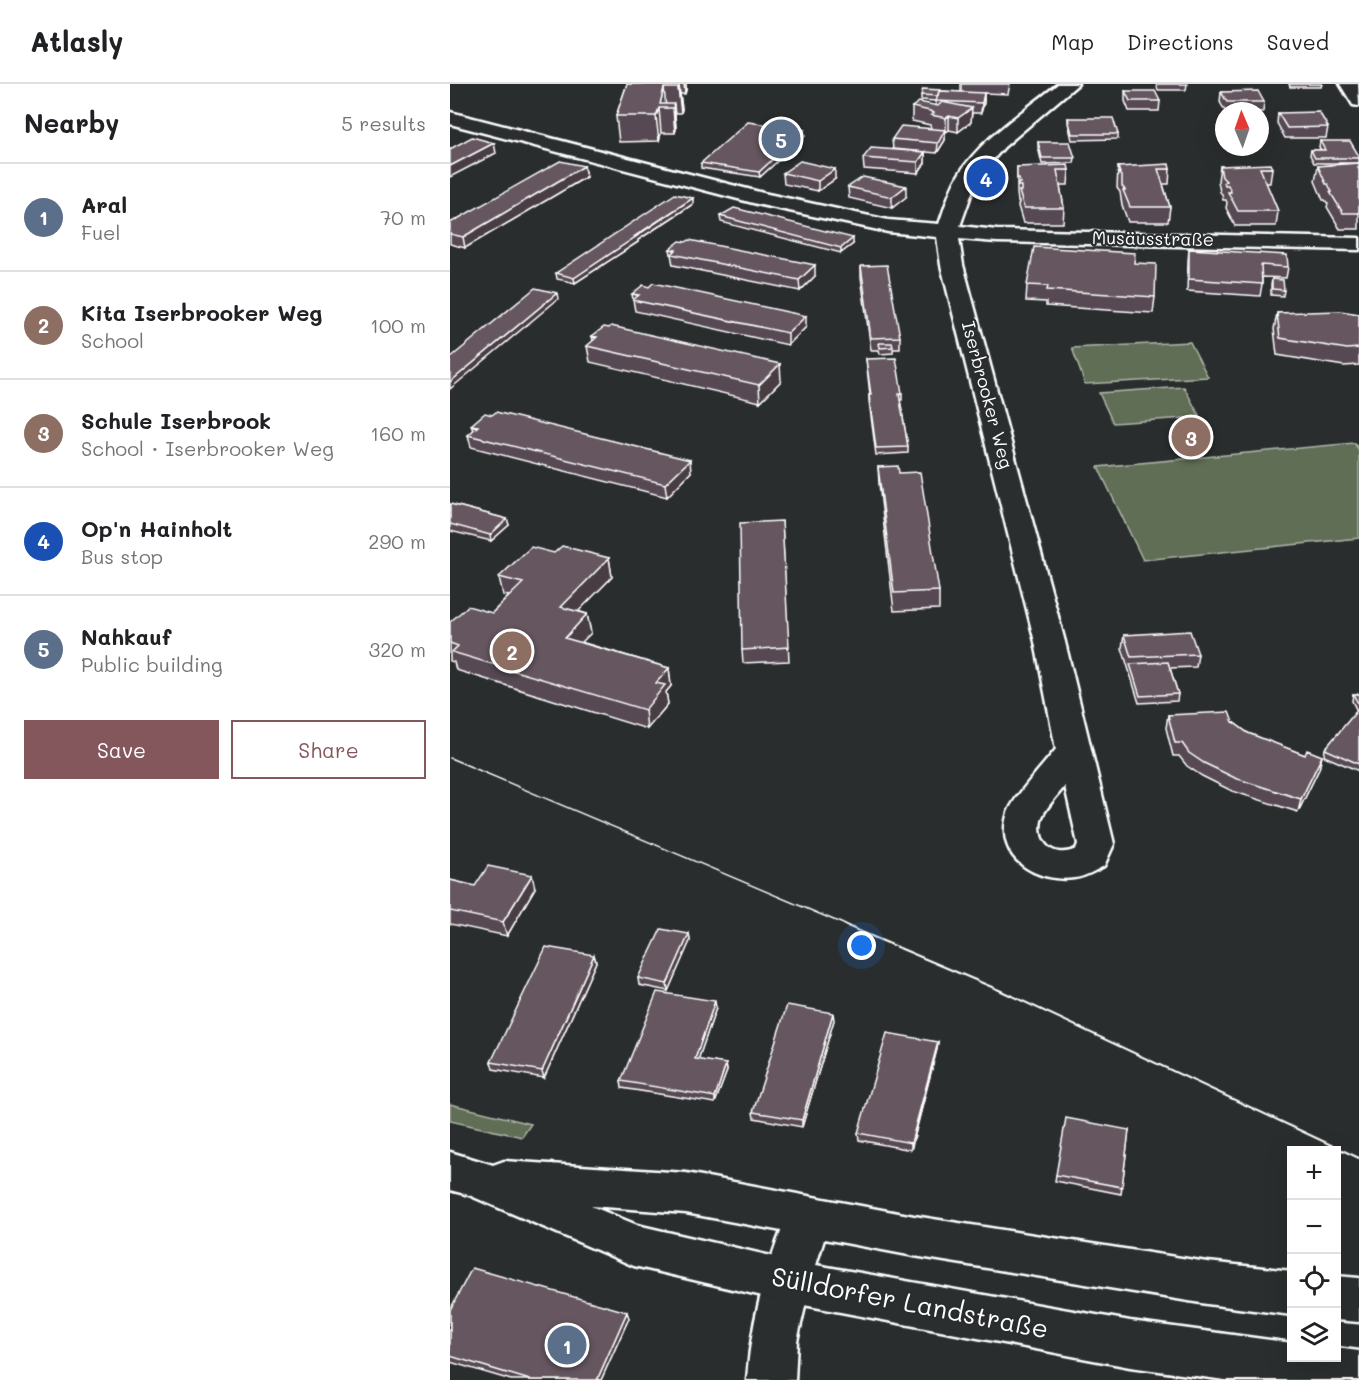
<!DOCTYPE html>
<html lang="en">
<head>
<meta charset="utf-8">
<style>
	body { margin:0; font-family:Mali,sans-serif; background:#f2f2f2; color:#202124 }
	.controls { position:absolute; right:18px; bottom:18px; display:grid; overflow:hidden; border-radius:0px; box-shadow:0 6px 24px #0002 }
	.controls button { width:54px; height:54px; display:grid; place-items:center; padding:0; border:0; border-bottom:2px solid #e0e0e0; background:#fff; color:#202124; font:30px sans-serif }
	.compass { position:absolute; left:765px; top:18px; width:54px; height:54px; border-radius:50%; background:#fff; box-shadow:0 6px 24px #0002; rotate:358deg }
	.you { position:absolute; left:412px; top:862px; width:21px; height:21px; margin:-15px; border:4px solid #fff; border-radius:50%; background:#1a73e8; box-shadow:0 0 0 9px #1a73e833 }
	.badge { display:grid; place-items:center; width:39px; height:39px; border-radius:50%; background:#84575d; color:#fff; font-size:20px; font-weight:700 }
	.pin { position:absolute; translate:-50% -50%; border:3px solid #fff; box-shadow:0 2px 6px #0006 }
	.list { margin:0; padding:0; list-style:none }
	h2 { display:flex; justify-content:space-between; align-items:center; height:78px; margin:0; padding:0 24px; font-size:26px }
	h2 small { font-size:20px; font-weight:400; color:#757577 }
	.list li { display:grid; grid-template-columns:39px 1fr auto; gap:18px; align-items:center; box-sizing:border-box; height:108px; padding:0 24px; border-top:2px solid #e0e0e0 }
	.list b { display:block; font-size:22px; white-space:nowrap }
	.list p { margin:0; font-size:20px; white-space:nowrap; color:#757577 }
	.list em { font-size:20px; font-style:normal; color:#757577 }
	.actions { display:flex; gap:12px; padding:18px 24px }
	.actions a { flex:1; padding:14px 0; border:2px solid #84575d; border-radius:0px; text-align:center; font-size:21px; color:#84575d }
	.actions .main { background:#84575d; color:#fff }
	.icon { flex:none; width:33px; height:33px; fill:none; stroke:currentColor; stroke-width:2; stroke-linecap:round; stroke-linejoin:round }
	.map { position:relative; flex:none; width:909px; height:1296px; overflow:hidden }
	header { display:flex; align-items:center; gap:36px; box-sizing:border-box; height:84px; padding:0 30px; background:#fff; border-bottom:2px solid #e0e0e0 }
	header strong { font-size:28px }
	nav { display:flex; gap:33px; margin-inline-start:auto; font-size:21px }
	main { display:flex }
	aside { flex:1; background:#fff }
	.map>svg:first-child { display:block }
	.green { fill:#616e56; stroke:#b0b6aa; stroke-width:1.5 }
	.lines { fill:none; stroke-linecap:round; stroke-linejoin:round }
	.minor-casing { stroke:#fff; stroke-width:5 }
	.major-casing { stroke:#fff; stroke-width:5 }
	.minor { fill:#2a2d2e; fill-rule:evenodd }
	.major { fill:#2a2d2e; fill-rule:evenodd }
	.tram-far1 { stroke:#fff; stroke-width:1.5 }
	.tram { stroke:#fff; stroke-width:2 }
	.wall { fill:#574a53; stroke:#fff; stroke-width:1.5 }
	.shaded-wall { fill:#473c43; stroke:#fff; stroke-width:1.5 }
	.building { fill:#655660; stroke:#fff; stroke-width:1.5 }
	.labels { text-anchor:middle; stroke-width:4.5; stroke-linejoin:round; paint-order:stroke }
	.far-street-label { font-size:18px; fill:#fff; stroke:#2a2d2e }
	.near-street-label { font-size:26px; fill:#fff; stroke:#2a2d2e }
</style>
</head>
<body>
<header>
<strong>Atlasly</strong>
<nav><a>Map</a><a>Directions</a><a>Saved</a></nav>
</header>
<main>
<aside>
<h2>Nearby<small>5 results</small></h2>
<ul class="list">
<li><span class="badge" style="background:#5c6f8a">1</span><div><b>Aral</b><p>Fuel</p></div><em>70 m</em></li>
<li><span class="badge" style="background:#8d6e63">2</span><div><b>Kita Iserbrooker Weg</b><p>School</p></div><em>100 m</em></li>
<li><span class="badge" style="background:#8d6e63">3</span><div><b>Schule Iserbrook</b><p>School · Iserbrooker Weg</p></div><em>160 m</em></li>
<li><span class="badge" style="background:#1a4fb4">4</span><div><b>Op'n Hainholt</b><p>Bus stop</p></div><em>290 m</em></li>
<li><span class="badge" style="background:#5c6f8a">5</span><div><b>Nahkauf</b><p>Public building</p></div><em>320 m</em></li>
</ul>
<div class="actions"><a class="main">Save</a><a>Share</a></div>
</aside>
<div class="map">
<svg width="909" height="1296" viewBox="0 0 909 1296">
	<rect width="100%" height="100%" fill="#2a2d2e"/>
	<filter id="ink" filterUnits="userSpaceOnUse"><feTurbulence type="fractalNoise" baseFrequency=".0167" numOctaves="2"/><feDisplacementMap in="SourceGraphic" scale="12" xChannelSelector="R" yChannelSelector="G"/><feConvolveMatrix kernelMatrix="1 2 1 2 8 2 1 2 1" color-interpolation-filters="sRGB"/></filter>
	<g filter="url(#ink)">
		<path class="green" d="M740,258l18,35 -123,7 -13,-36z
			M734,303l16,30 -87,6 -14,-30z
			M904,359l5,7v88l-216,22 -45,-93z
			M0,1020l81,20 -9,13 -72,-16z"/>
		<g class="lines">
			<defs>
				<path id="minor" d="M608,0h20l-74,63 -27,31 -17,48 37,4 362,8v12l-362,-8 -38,-3 4,26 102,377 49,202 -10,22c-10,5 -19,11 -30,12 -38,5 -79,-20 -67,-62 5,-18 37,-51 49,-67l-21,-107 -94,-377 -4,-28 -49,-5 -127,-27 -311,-81v-12l313,81 125,27 51,4c6,-16 10,-33 19,-48 21,-36 68,-66 100,-92zM615,702l13,58 -2,5c-23,11 -42,-7 -34,-32 4,-10 16,-22 23,-31z
					M890,0h18l1,22 -6,-1z
					M359,1113l16,6 6,14 -20,64 -14,60 -2,39h-48c4,-60 21,-122 46,-177z"/>
				<path id="major" d="M0,1068l43,13 11,-4 182,12 228,43 293,46 85,9v44l-85,-11 -293,-48 -228,-43 -95,-7 46,19 151,35 342,61 162,22v15h44v-10l23,3v29h-134l-95,-13 -342,-65 -154,-36 -165,-71 -19,-5z
					M886,1192l23,2v44l-23,-2z"/>
			</defs>
			<use href="#minor" class="minor-casing"/>
			<use href="#major" class="major-casing"/>
			<use href="#minor" class="minor"/>
			<use href="#major" class="major"/>
			<path class="tram-far1" d="M0,674l398,168"/>
			<path class="tram" d="M395,841l154,65 360,168"/>
		</g>
		<path class="wall" d="M177,0h59v6l-1,4h-5l2,15 -1,4h-6l1,16 -1,4h-14l-2,8 -40,1 -3,-26z
			M511,0h49l-2,10 -24,-1v10l-3,10h-9l-1,9 -13,10 -9,-2 -4,2v8l-8,13 -44,-4 -1,-10 39,-11 -1,-3 -18,-4v-14l24,-1v-5l-15,-1v-5l20,-4 20,1z
			M706,0h31l-1,6h-28z
			M839,0h33l-1,3h-31z
			M675,7l35,10 -1,10h-30l-4,-10z
			M771,8l43,10 -1,10 -38,-1 -5,-9z
			M828,29l50,14 -2,11h-41l-8,-15z
			M618,34l50,16v5l-46,1 -4,-17z
			M355,52l-45,41 -59,-9v-5z
			M870,57l39,15v7h-45l-4,-8 1,-5h10l-2,-3z
			M588,58l37,16 -1,5 -32,1 -4,-17z
			M475,68v11l-7,10 -54,-4 -1,-11z
			M909,79v66h-19l-13,-22 1,-3 -3,-4h-2l-8,-19 3,-15z
			M134,82l2,11 -121,71 -15,-4v-21z
			M770,82l52,2 -2,15h-4l12,28 -2,15h-41l-9,-18 1,-5 -1,-3h-3l-1,-6 -2,-2 -2,-11z
			M567,83l52,3 -1,15h-8l4,23 -1,15h-40l-5,-17 1,-4h-1l-1,-9z
			M668,83l52,2 -1,15h-6l7,23 -2,15h-40l-6,-17 -2,-13 -3,-4z
			M333,89l52,6 -17,12 -34,-7z
			M398,103l58,10 -14,11 -43,-10z
			M243,120l-55,36v2l-63,41 -18,-4 -1,-6z
			M270,132l133,28 -12,9 -120,-31z
			M220,165l145,27 -15,15 -127,-26z
			M739,165l99,18 -2,11 -24,-1v7l-2,12 -73,-5 1,-30z
			M684,179l21,34 -2,16 -107,-7v-4l-20,-1 1,-16z
			M411,182l39,71v12h-7v4l-13,1 -1,-4h-8l-10,-73z
			M822,195l12,11 -1,6 -12,-1v-10z
			M182,210l174,33 -18,18 -153,-34z
			M827,229l82,1v51l-15,1 -67,-11 -3,-26z
			M142,252l189,45 -21,21 -170,-40 -3,-16 6,-5z
			M416,275l36,34v7h-2l8,47v6l-32,2 -7,-54v-6h1z
			M21,341l220,47 -24,25 -196,-50 -3,-12 5,-4z
			M428,383l21,6 40,118v18l-45,2 -15,-127z
			M0,420l57,15 2,6 -18,16 -41,-10z
			M332,437l7,140 -46,2 -1,-13z
			M104,469l55,5 3,19 -34,34 9,3 4,19 -10,9 88,26 2,18 -5,6 2,12 -21,25 -191,-59 -2,-8 -4,-1v-39l42,-9 17,-17 -6,-1 -4,-18z
			M674,551l74,19 -2,13 -26,1 8,26 -1,7 -38,2 -17,-55z
			M903,610h6v77l-35,-15 1,-7 32,-38 -5,-10z
			M718,631l65,7 15,11 57,22 17,1 -3,13 -21,43 -66,-21 -30,-15 -15,-10 -8,-10h-6l-7,-28z
			M0,796l25,6 60,2 -28,48 -57,-12z
			M239,850l1,7 -22,50 -29,-6 -1,-7z
			M144,871l2,7 -52,116 -51,-9 -2,-7z
			M266,924l-18,52 28,4 1,7 -12,32 -93,-15 -1,-7z
			M384,936l-32,107 -48,-9 -1,-6z
			M488,958l-1,7 -26,101 -52,-10 -1,-7z
			M679,1046l-8,64 -66,-13 1,-6z
			M0,1226l179,8 -28,62h-90l-61,-18z"/>
		<path class="shaded-wall" d="M234,0h2v6l-1,4z
			M229,1l3,24 -1,4 -3,-25z
			M214,4l2,20 -6,-4z
			M534,9v10l-3,10 1,-10z
			M224,20l2,25 -1,4 -2,-25z
			M209,24l2,25 -2,8 -3,-25z
			M522,24l-1,14 -13,10v-14z
			M499,32v14l-3,2v-14z
			M354,46l1,6 -45,41 -1,-5z
			M495,46v10l-8,13 1,-10z
			M44,59l2,10 -46,24v-11z
			M475,68v11l-7,10v-11z
			M134,82l2,11 -121,71 -2,-11z
			M385,85v10l-17,12v-10z
			M456,102v11l-14,11v-11z
			M243,114v6l-55,36v2l-63,41 -1,-5z
			M403,154v6l-12,9v-5z
			M365,181v11l-15,15 -1,-11z
			M107,209l1,6 -108,90v-7z
			M356,232v11l-18,18v-12z
			M330,280l1,17 -21,21 -1,-17z
			M240,376l1,12 -24,25 -2,-13z
			M57,435l2,6 -18,16 -1,-6z
			M159,474l3,19 -47,48 -4,-18z
			M137,530l4,19 -23,23 -3,-18z
			M219,584l2,18 -5,6 2,12 -21,25 -2,-19 11,-27z
			M872,672l-3,13 -21,43 3,-13z
			M82,791l3,13 -28,48 -4,-14z
			M239,850l1,7 -22,50 -1,-7z
			M144,871l2,7 -52,116 -2,-7z
			M265,917l1,7 -20,58 -1,-7z
			M383,929l1,7 -32,107v-7z
			M488,958l-1,7 -26,101v-7z
			M276,980l1,7 -12,32v-6z
			M177,1228l2,6 -28,62h-4z"/>
		<path class="building" d="M177,0h39v1h13l-1,3h-14l-4,16h14l-1,4h-14l-3,8h-40z
			M473,5l18,1v1h-2l-1,5 -17,-1z
			M489,7l45,2 -2,10 -46,-2z
			M675,7h30l5,10h-30z
			M808,7l6,11h-37l-6,-10z
			M469,18l19,4 4,-4 30,6 -14,10 -9,-2 -3,2 -15,-3 3,-2 -4,-2 -18,-4z
			M869,28l9,15 -41,1 -9,-15z
			M618,34h45l5,16h-46z
			M298,38l56,8 -45,42 -58,-9z
			M451,42l44,4 -7,13 -46,-4z
			M22,53l22,6 -44,23v-17z
			M870,57h30l9,15v2h-44l-4,-8h14z
			M588,58h32l5,16h-33z
			M421,64l54,4 -7,10 -55,-4z
			M110,77l24,5 -121,71 -13,-3v-11z
			M350,77l35,8 -17,12 -35,-8z
			M909,79v5h-1l1,2v43h-16l-13,-21h2l-4,-8h-2l-8,-18z
			M719,80l1,5h-12l12,38h-40l-7,-17h2l-3,-4v-9l-4,-4h2l-2,-6z
			M820,80l2,4h-12l18,43h-40l-10,-19h3l-3,-7h-3l-1,-3 2,-1 -4,-4 -2,-11z
			M618,81l1,5h-12l7,38h-40l-5,-17h2v-5h-3v-3h2l-1,-5h-2v-11z
			M413,93l43,9 -14,11 -44,-10z
			M225,110l18,4 -58,38h2l-63,42 -18,-5z
			M284,124l119,30 -12,10 -121,-32z
			M239,156l126,25 -16,15 -127,-26 4,-4 -6,-1 10,-8 6,1z
			M584,163l101,6 -1,10 22,1 -1,33 -108,-7 1,-4 -21,-1z
			M739,165l98,6 1,12 -27,-2 1,19 -73,-5z
			M437,181l13,72 -29,1 -10,-72z
			M822,195l11,1 1,10 -12,-1z
			M203,199l153,33 -18,17 -155,-33 6,-5 -7,-1 11,-9 6,2z
			M85,204l22,5 -107,89v-24z
			M890,227l19,3v34l-12,1 -67,-11 -3,-25z
			M161,242l169,38 -21,21 -172,-39 10,-9 -5,-1 12,-9 5,1z
			M429,259h13l1,4 -13,1z
			M446,274l6,35 -3,1 9,53 -32,1 -7,-53h2l-5,-36z
			M46,328l194,48 -25,24 -197,-49 10,-9 -7,-1 14,-12 7,2z
			M448,382l1,7 21,-1 19,119 -45,2 -16,-126z
			M0,420l57,15 -17,16 -40,-11z
			M332,437l7,126 -47,3 -2,-127z
			M112,462l47,12 -48,49 26,7 -22,24 104,30 -13,15 9,2 -20,25 -193,-58 6,-6 -8,-3v-21l18,-16 24,7 31,-30 -24,-6 32,-30 23,6z
			M740,547l8,23 -67,3 -7,-22z
			M718,578l10,32 -38,2 -10,-32z
			M903,610h6v11z
			M909,624v56l-34,-15z
			M779,628l4,10 15,11 57,22 2,-5 15,6 -21,43 -66,-21 -31,-15 -15,-10 -7,-10h-7l-7,-28z
			M38,782l44,9 -29,47 -53,-11v-31l25,6z
			M211,845l28,5 -22,50 -29,-6z
			M96,863l48,8 -52,116 -51,-9z
			M207,908l58,9 -20,58 31,5 -11,33 -94,-16z
			M337,921l46,8 -31,107 -49,-8z
			M437,949l51,9 -27,101 -53,-10z
			M616,1034l63,12 -7,57 -66,-12z
			M22,1184l155,44 -30,68h-67l-80,-24v-46z"/>
	</g>
	<g class="labels">
		<g class="far-street-label">
			<text transform="translate(703 155) rotate(1)" y="6">Musäusstraße</text>
			<text transform="translate(537 311) rotate(75)" y="6">Iserbrooker Weg</text>
		</g>
		<g class="near-street-label">
			<text transform="translate(460 1219) rotate(11)" y="9">Sülldorfer Landstraße</text>
		</g>
	</g>
</svg>
<div class="controls">
<button>+</button>
<button>−</button>
<button><svg class="icon" aria-label="locate" viewBox="0 0 24 24"><circle cx="12" cy="12" r="6"/><path d="M12 2v4M12 18v4M2 12h4M18 12h4"/></svg></button>
<button><svg class="icon" aria-label="layers" viewBox="0 0 24 24"><path d="M12 4l9 5-9 5-9-5zM3 14l9 5 9-5"/></svg></button>
</div>
<svg class="compass" viewBox="-18 -18 36 36"><path d="M0-13l5 13h-10z" fill="#e53935"/><path d="M0 13l5-13h-10z" fill="#757577"/></svg>
<div class="you"></div>
<div class="pin badge" style="left:117px;top:1261px;background:#5c6f8a">1</div>
<div class="pin badge" style="left:62px;top:567px;background:#8d6e63">2</div>
<div class="pin badge" style="left:741px;top:353px;background:#8d6e63">3</div>
<div class="pin badge" style="left:536px;top:94px;background:#1a4fb4">4</div>
<div class="pin badge" style="left:331px;top:55px;background:#5c6f8a">5</div>
</div>
</main>
</body>
</html>
